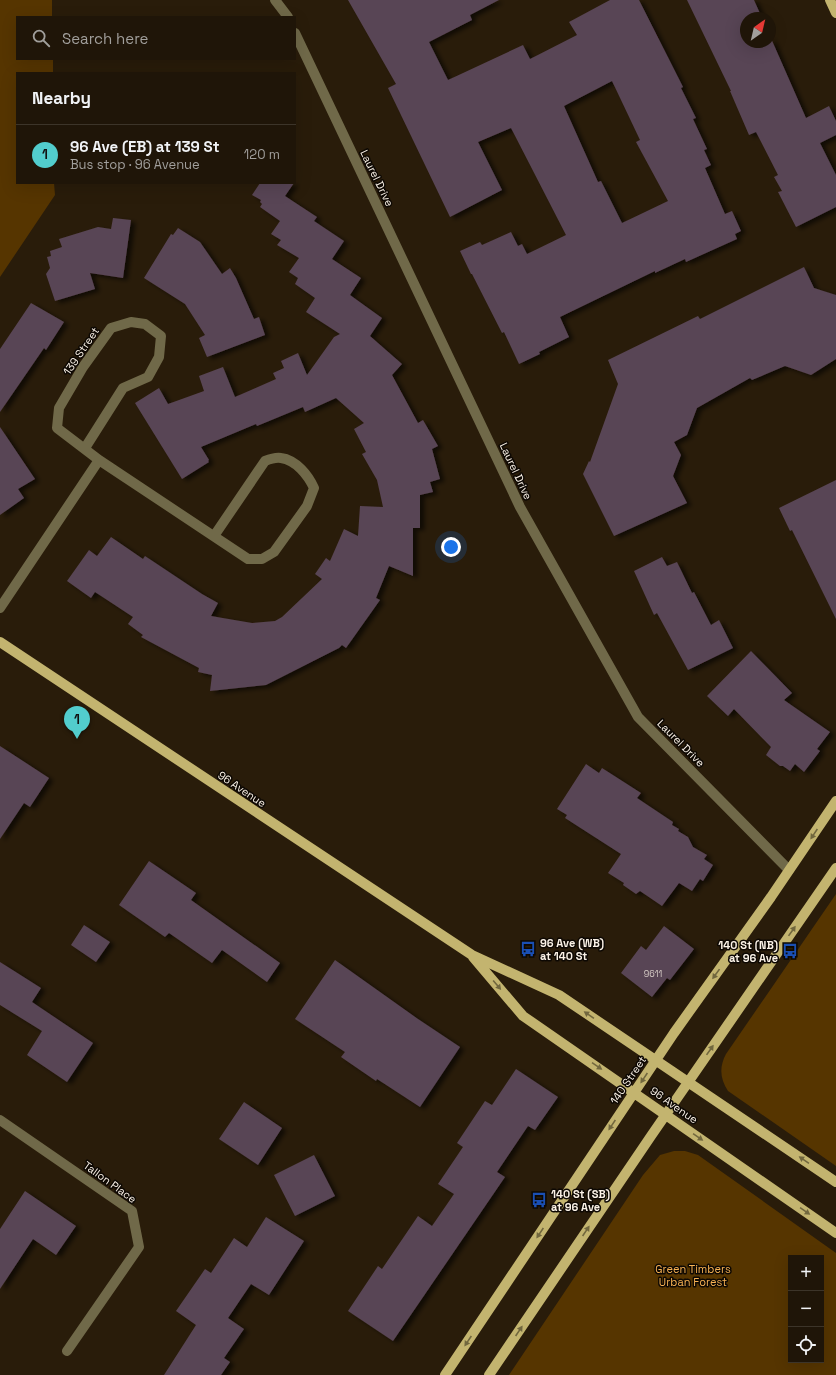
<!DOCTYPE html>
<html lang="en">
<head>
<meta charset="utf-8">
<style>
	body { margin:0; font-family:"Space Grotesk",sans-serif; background:#271e12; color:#f1f3f6 }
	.controls { position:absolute; right:12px; bottom:12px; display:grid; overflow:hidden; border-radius:0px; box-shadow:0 4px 16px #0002 }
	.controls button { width:36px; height:36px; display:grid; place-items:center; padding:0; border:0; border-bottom:1px solid #3c3429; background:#1f1508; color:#f1f3f6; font:20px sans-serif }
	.compass { position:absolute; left:740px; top:12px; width:36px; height:36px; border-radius:50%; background:#1f1508; box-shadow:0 4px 16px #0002; rotate:34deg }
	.you { position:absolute; left:451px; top:547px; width:14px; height:14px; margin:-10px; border:3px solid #fff; border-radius:50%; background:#1a73e8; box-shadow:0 0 0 6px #1a73e833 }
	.badge { display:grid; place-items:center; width:26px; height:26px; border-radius:50%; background:#52cdcd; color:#111; font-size:13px; font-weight:700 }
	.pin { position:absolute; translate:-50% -33px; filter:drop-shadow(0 1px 2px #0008) }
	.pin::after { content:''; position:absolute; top:21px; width:14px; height:12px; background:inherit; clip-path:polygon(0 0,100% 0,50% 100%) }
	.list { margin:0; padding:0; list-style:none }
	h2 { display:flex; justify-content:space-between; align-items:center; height:52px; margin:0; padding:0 16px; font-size:17px }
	h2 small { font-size:13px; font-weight:400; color:#a19f9c }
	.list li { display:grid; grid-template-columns:26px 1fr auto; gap:12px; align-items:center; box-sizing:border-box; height:60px; padding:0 16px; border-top:1px solid #3c3429 }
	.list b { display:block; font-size:15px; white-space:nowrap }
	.list p { margin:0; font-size:13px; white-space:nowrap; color:#a19f9c }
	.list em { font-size:13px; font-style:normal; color:#a19f9c }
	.icon { flex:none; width:22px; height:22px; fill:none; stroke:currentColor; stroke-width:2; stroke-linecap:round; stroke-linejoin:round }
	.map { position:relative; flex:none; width:836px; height:1375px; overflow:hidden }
	.search { position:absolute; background:#1f1508; box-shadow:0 4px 16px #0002; left:16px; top:16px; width:280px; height:44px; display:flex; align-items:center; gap:10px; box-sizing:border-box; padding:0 14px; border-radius:0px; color:#a19f9c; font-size:15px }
	.panel { position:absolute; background:#1f1508; box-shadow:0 4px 16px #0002; left:16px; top:72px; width:280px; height:112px; border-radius:0px }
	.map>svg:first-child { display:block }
	.green { fill:#563500; fill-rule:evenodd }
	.building { fill:#594554; fill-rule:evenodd; filter:url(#shadow) }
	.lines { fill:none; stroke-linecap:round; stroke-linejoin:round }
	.minor { stroke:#706949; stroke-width:10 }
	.major { stroke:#c3b46f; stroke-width:10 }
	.oneway { fill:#71673e }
	.labels { text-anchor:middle; stroke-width:3; stroke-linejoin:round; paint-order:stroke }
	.number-label { font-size:9px; fill:#d2c7c2 }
	.street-label { font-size:11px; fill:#fbf2e7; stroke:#0d0803 }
	.poi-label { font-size:11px; font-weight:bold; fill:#fbf2e7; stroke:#0d0803; text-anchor:start }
	.park-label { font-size:11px; fill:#f8b253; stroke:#0d0803 }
</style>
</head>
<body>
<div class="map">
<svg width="836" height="1375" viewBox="0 0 836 1375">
	<defs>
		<filter id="shadow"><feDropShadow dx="4.5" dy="2.5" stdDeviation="2" flood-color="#0009"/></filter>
	</defs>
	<rect width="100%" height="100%" fill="#291c0a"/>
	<path class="green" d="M0,0h52v17h-35v42h36v14h-36v110h37l1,12 -55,82z
		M836,894v272l-108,-75c-8,-12 -9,-24 -2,-37z
		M674,1151h11l13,4 138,98v122h-327l134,-200 17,-20zM791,1258h30v102h-30z"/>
	<path class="building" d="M348,0h151l-29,15 2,5 -43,22 19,38 75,-35 7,14 47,-24 -8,-13 41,-22h29l44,87 -2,1 15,30 -3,1 14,30 -3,1 7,15 -6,3 20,46 7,-3 9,20 -6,3 2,5 -51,23 -1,-3 -30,14v-2l-95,46 9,20 -30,15 1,2 -21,10 -15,-32 -2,1 -30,-59h-1l-11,-23 20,-9 2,3 29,-13 7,14 4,-2 5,10 39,-19 -55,-107 -33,14 24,48 -52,27 -62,-129 8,-4zM612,81l28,59 -4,2 32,59 -46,22 -21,-42 -3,1 -34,-76z
		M687,0h67l8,18h-16v24h24v-6l36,82 23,-12 7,15v14l-16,8 16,32v32l-40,20 -18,-35 4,-1 -8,-14 4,-2 -22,-43 -7,3 -19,-44h1z
		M260,183h34l-9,13 32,21 -3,4 30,20 -12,18 29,19 -11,17 32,23 -12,18 32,28 -10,11 26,48 5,-3 15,26 -6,3 8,30 -10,3 3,10 -13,3v33h-7v48l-24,-10 -13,32 4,2 -34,48 -4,-3 -3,3 -73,37 -56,6 2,-16 -14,-3 1,-4 -58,-31 2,-2 -15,-11 5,-7 -38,-25 -4,6 -24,-17 22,-31 8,6 14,-19 32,22 2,-3 57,38 16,9 -7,13 41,7 23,-2 7,-4 40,-38 -7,-5 11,-16 4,3 14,-32 14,7 2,-30 23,1 -6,-27 -15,-26 4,-2 -12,-23 10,-6 -28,-25 -31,14 -2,-5 -46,19 -1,-2 -55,23 8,13 -1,1 1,1 -27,17 -47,-76 24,-15 9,16 36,-13 -5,-15 24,-9 12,30 41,-18 -3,-6 11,-5 -3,-7 17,-8 9,22 27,-38 6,-3 -34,-22 9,-14 -20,-14 3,-6 -9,-6 10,-14 -22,-13 4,-5 -10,-6 9,-13 -20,-14 2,-3 -2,-2 1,-2 -9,-5z
		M113,218l18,2 -8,58 -33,-5 5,16 -40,12 -9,-27 4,-6 -3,-11 4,-1 -1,-5 12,-4 -3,-8 39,-12 13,2z
		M178,228l22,14 22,32 8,-6 6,10 18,41 5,-2 6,18 -58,22 -8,-19 6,-3 -20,-31 -41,-26 27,-44 2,1z
		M804,267l10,21 22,7v64l-25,16 -26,-9 -33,14 -2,-2 -53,30 -10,27 -13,7 7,13 -8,21 14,27 -73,33 -31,-62 6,-13 1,1 28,-78 -10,-24 90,-44 2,3z
		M31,303l33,19 -18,28 -2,-2 -44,64v-63z
		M0,427l35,52 -17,10 6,9 -24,17z
		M836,480v139l-44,-89 -2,1 -11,-23z
		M662,557l5,9 10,-4 15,31 2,-1 17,33 8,-5 14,28 -45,22 -31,-57 -3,2 -20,-44z
		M751,651l41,42 -8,7 46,32 -13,17 3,2 -16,21 -9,-8 -5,7 -7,-5h-3l-14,-11 5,-8 -37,-38 -6,7 -21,-20z
		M0,746l49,32 -19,29 -6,-4 -24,36z
		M586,764l13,9 3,-5 39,25 -4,5 36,24 -1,3 7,4 -1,2 10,6 5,10 14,8 -3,4 9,6 -10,16 -3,-2 -8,12 -13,-8 -17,23 -22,-15 -4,3 -13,-9 1,-2 -16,-10 13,-19 -56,-36 2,-3 -10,-6z
		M149,861l47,32 -5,7 89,63 -13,19 -45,-32 -10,13 -43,-30 -4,4 -46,-32z
		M84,925l26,17 -14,20 -25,-17z
		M664,926l30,23 -24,31 -3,-2 -15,19 -31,-24 20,-27 5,4z
		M335,960l83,59 42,28 -40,60 -43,-28 -1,2 -35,-24 4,-5 -50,-33z
		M0,962l41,26 -9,14 61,41 -26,39 -40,-27 15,-24 -42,-26z
		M516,1069l42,28 -23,33 -7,-4 -31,46 8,5 -112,164 -45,-30 30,-45 4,3 36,-53 14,10 22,-32 -16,-10 25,-37 -6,-4 28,-42 7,4z
		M244,1102l38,26 -24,37 -39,-26z
		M314,1155l21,41 -40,20 -21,-41z
		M25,1191l51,35 -20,29 -23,-16 -33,50v-60z
		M266,1217l38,24 -35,54 -18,-11 -23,34 16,11 -20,29 6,4 -9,13h-57l32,-50 -20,-14 29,-42 6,4 23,-35 13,9z"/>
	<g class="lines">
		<path class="minor" d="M275,0l13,17
			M295,33l225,474 118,210 151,153
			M85,448l38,-60 25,-11 11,-20 2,-21 -16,-12 -14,-2 -20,6 -28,39 -24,41 -2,20 42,32 149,99h14l12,-7 33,-46 7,-18c-6,-13 -18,-28 -33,-30 -6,-1 -11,1 -16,3l-51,75
			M0,608l99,-148
			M0,1120l132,91 7,36 -72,104"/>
		<path class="major" d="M830,0l6,13
			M0,642l472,313 87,40 277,187
			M473,957l50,59 313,217
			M445,1375l229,-342 97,-136 65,-96
			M489,1375l162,-239 185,-268"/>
	</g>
	<defs><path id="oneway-solid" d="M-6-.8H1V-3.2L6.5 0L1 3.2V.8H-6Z"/></defs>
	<g class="oneway">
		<use href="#oneway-solid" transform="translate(814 834) rotate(124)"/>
		<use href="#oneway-solid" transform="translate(792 931) rotate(-55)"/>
		<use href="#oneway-solid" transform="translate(716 974) rotate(126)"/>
		<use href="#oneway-solid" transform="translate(497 985) rotate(50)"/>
		<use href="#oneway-solid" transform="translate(589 1015) rotate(-146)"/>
		<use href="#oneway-solid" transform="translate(710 1050) rotate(-55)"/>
		<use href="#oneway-solid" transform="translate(597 1066) rotate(34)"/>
		<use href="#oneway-solid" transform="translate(644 1078) rotate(124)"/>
		<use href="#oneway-solid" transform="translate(612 1125) rotate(124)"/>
		<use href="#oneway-solid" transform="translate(698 1137) rotate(35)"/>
		<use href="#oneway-solid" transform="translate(804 1160) rotate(-146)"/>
		<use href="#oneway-solid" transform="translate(805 1211) rotate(35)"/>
		<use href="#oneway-solid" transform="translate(586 1231) rotate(-56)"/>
		<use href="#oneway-solid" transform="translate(540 1233) rotate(124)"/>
		<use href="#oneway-solid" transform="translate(519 1331) rotate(-56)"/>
		<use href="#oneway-solid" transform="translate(468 1341) rotate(124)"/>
	</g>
	<defs>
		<symbol id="bus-bare" viewBox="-9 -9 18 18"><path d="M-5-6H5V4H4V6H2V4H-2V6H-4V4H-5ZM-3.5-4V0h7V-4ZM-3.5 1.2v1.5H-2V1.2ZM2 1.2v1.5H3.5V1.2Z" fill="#1a4fb4" stroke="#0d0803" stroke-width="2.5" paint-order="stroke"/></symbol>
	</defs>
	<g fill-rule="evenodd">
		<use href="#bus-bare" x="517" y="938" width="22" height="22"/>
		<use href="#bus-bare" x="779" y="940" width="22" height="22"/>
		<use href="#bus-bare" x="528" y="1189" width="22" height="22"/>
	</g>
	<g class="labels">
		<g class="number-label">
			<text x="653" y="977">9611</text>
		</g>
		<g class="street-label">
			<text transform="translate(377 178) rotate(64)" y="4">Laurel Drive</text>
			<text transform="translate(81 351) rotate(-56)" y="4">139 Street</text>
			<text transform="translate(516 471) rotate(65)" y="4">Laurel Drive</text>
			<text transform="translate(681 743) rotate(45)" y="4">Laurel Drive</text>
			<text transform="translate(242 789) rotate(34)" y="4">96 Avenue</text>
			<text transform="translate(628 1080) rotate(-56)" y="4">140 Street</text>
			<text transform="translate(674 1105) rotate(35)" y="4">96 Avenue</text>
			<text transform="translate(110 1182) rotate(36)" y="4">Tallon Place</text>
		</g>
		<g class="poi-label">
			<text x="540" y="947">96 Ave (WB)<tspan x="540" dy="13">at 140 St</tspan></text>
			<text x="778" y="949" text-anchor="end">140 St (NB)<tspan x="778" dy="13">at 96 Ave</tspan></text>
			<text x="551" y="1198">140 St (SB)<tspan x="551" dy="13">at 96 Ave</tspan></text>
		</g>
		<g class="park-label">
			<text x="693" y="1273">Green Timbers<tspan x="693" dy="13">Urban Forest</tspan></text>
		</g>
	</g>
</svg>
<div class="controls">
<button>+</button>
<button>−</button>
<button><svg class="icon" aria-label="locate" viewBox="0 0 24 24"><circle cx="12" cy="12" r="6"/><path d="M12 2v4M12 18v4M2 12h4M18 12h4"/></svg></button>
</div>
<svg class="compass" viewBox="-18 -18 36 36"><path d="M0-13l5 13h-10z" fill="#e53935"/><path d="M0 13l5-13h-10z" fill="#a19f9c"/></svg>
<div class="you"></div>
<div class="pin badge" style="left:77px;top:739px">1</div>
<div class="search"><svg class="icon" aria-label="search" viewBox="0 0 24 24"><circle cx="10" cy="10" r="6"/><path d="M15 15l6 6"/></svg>Search here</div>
<section class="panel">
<h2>Nearby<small></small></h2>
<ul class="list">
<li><span class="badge">1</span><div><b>96 Ave (EB) at 139 St</b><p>Bus stop · 96 Avenue</p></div><em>120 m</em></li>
</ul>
</section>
</div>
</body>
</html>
